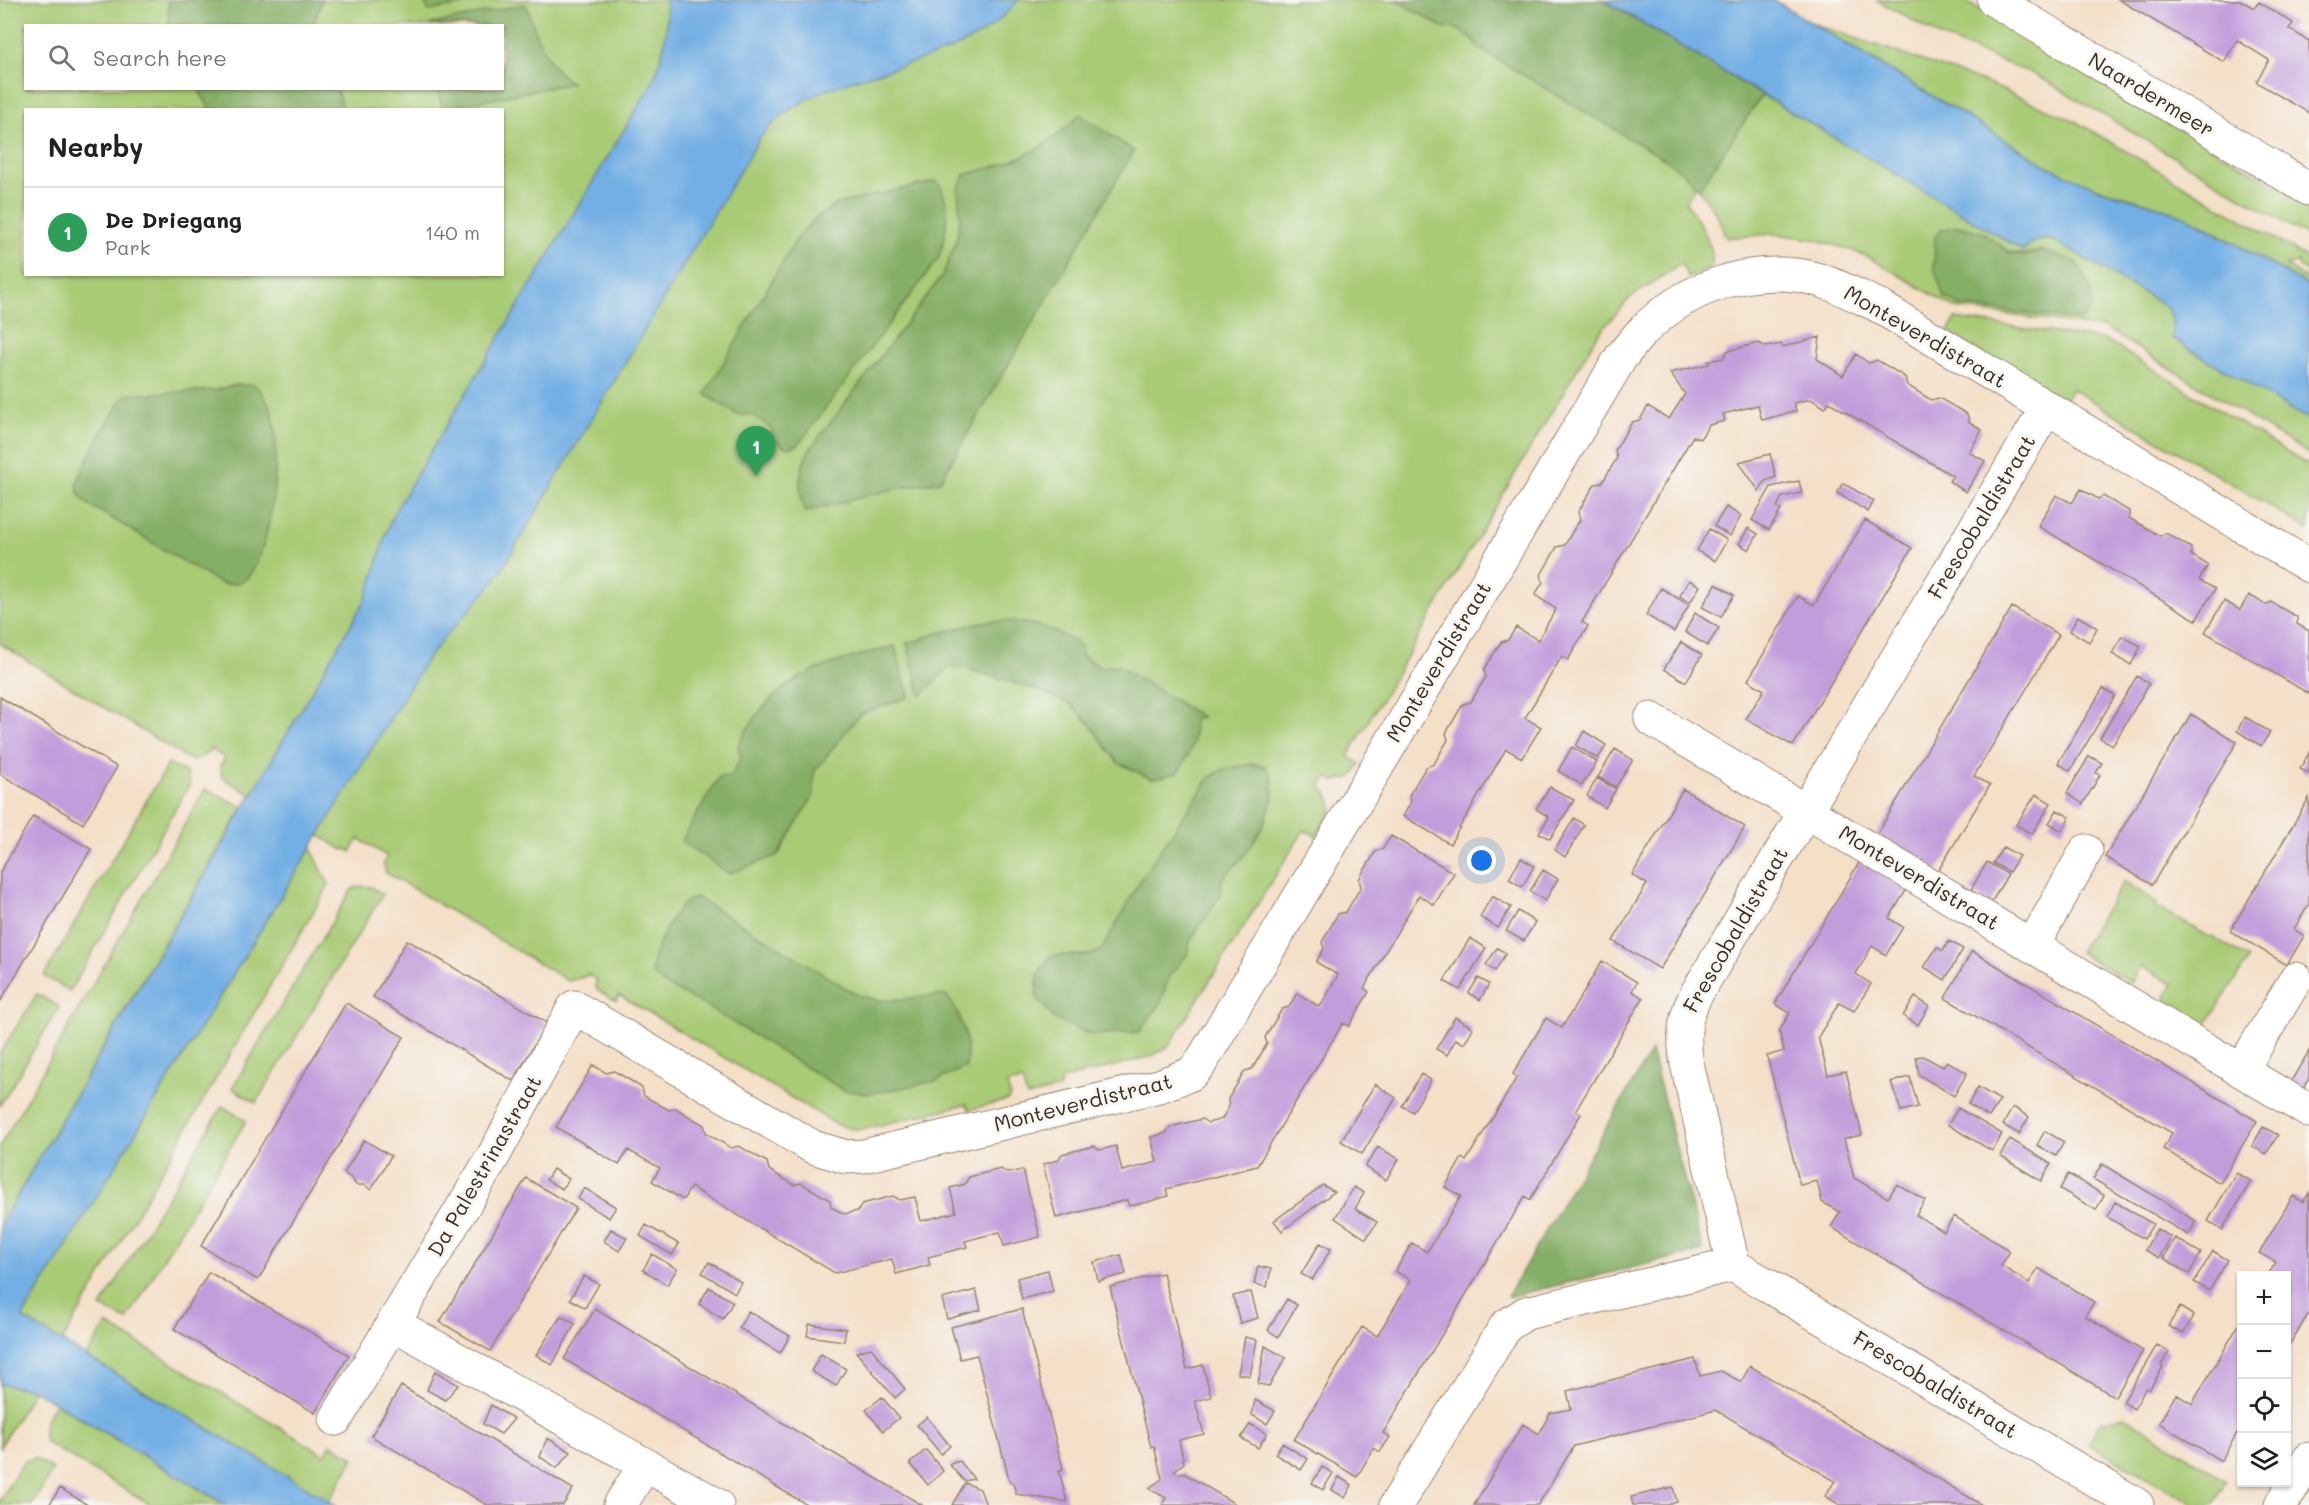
<!DOCTYPE html>
<html lang="en">
<head>
<meta charset="utf-8">
<style>
	body { margin:0; font-family:Mali,sans-serif; background:#f6f6f6; color:#222 }
	.controls { position:absolute; right:18px; bottom:18px; display:grid; overflow:hidden; border-radius:0px; box-shadow:0 2px 4px #0004 }
	.controls button { width:54px; height:54px; display:grid; place-items:center; padding:0; border:0; border-bottom:2px solid #e0e0e0; background:#fff; color:#222; font:30px sans-serif }
	.you { position:absolute; left:1482px; top:861px; width:21px; height:21px; margin:-15px; border:4px solid #fff; border-radius:50%; background:#1a73e8; box-shadow:0 0 0 9px #1a73e833 }
	.badge { display:grid; place-items:center; width:39px; height:39px; border-radius:50%; background:#111827; color:#fff; font-size:20px; font-weight:700 }
	.pin { position:absolute; translate:-50% -50px; filter:drop-shadow(0 2px 3px #0008) }
	.pin::after { content:''; position:absolute; top:32px; width:21px; height:18px; background:inherit; clip-path:polygon(0 0,100% 0,50% 100%) }
	.list { margin:0; padding:0; list-style:none }
	h2 { display:flex; justify-content:space-between; align-items:center; height:78px; margin:0; padding:0 24px; font-size:26px }
	h2 small { font-size:20px; font-weight:400; color:#767676 }
	.list li { display:grid; grid-template-columns:39px 1fr auto; gap:18px; align-items:center; box-sizing:border-box; height:90px; padding:0 24px; border-top:2px solid #e0e0e0 }
	.list b { display:block; font-size:22px; white-space:nowrap }
	.list p { margin:0; font-size:20px; white-space:nowrap; color:#767676 }
	.list em { font-size:20px; font-style:normal; color:#767676 }
	.icon { flex:none; width:33px; height:33px; fill:none; stroke:currentColor; stroke-width:2; stroke-linecap:round; stroke-linejoin:round }
	.map { position:relative; flex:none; width:2309px; height:1505px; overflow:hidden }
	.search { position:absolute; background:#fff; box-shadow:0 2px 4px #0004; left:24px; top:24px; width:480px; height:66px; display:flex; align-items:center; gap:15px; box-sizing:border-box; padding:0 21px; border-radius:0px; color:#767676; font-size:22px }
	.panel { position:absolute; background:#fff; box-shadow:0 2px 4px #0004; left:24px; top:108px; width:480px; height:168px; border-radius:0px }
	.map>svg:first-child { display:block }
	.green { fill:#a8cb74; stroke:#727a49; stroke-width:1.5; fill-rule:evenodd }
	.forest { fill:#86af66; stroke:#606c42; stroke-width:1.5 }
	.water { fill:#73afe4; stroke:#576c81; stroke-width:1.5 }
	.building { fill:#c29ddb }
	.lines { fill:none; stroke-linecap:round; stroke-linejoin:round }
	.minor-casing { stroke:#988472; stroke-width:35 }
	.minor { stroke:#fff; stroke-width:33 }
	.labels { text-anchor:middle; stroke-width:6; stroke-linejoin:round; paint-order:stroke }
	.street-label { font-size:21px; fill:#3b2a1e; stroke:#f6f6f2 }
</style>
</head>
<body>
<div class="map">
<svg width="2309" height="1505" viewBox="0 0 2309 1505">
	<rect width="100%" height="100%" fill="#f6f6f2"/>
	<filter id="ink" filterUnits="userSpaceOnUse"><feTurbulence type="fractalNoise" baseFrequency=".0167" numOctaves="2"/><feDisplacementMap in="SourceGraphic" scale="12" xChannelSelector="R" yChannelSelector="G"/><feConvolveMatrix kernelMatrix="1 2 1 2 8 2 1 2 1" color-interpolation-filters="sRGB"/></filter>
	<filter id="wash" filterUnits="userSpaceOnUse"><feTurbulence type="fractalNoise" baseFrequency=".008" numOctaves="4" result="noise"/><feDisplacementMap in="SourceGraphic" scale="24" xChannelSelector="R" yChannelSelector="G"/><feGaussianBlur stdDeviation="1.35" result="paint"/><feColorMatrix in="noise" values="0 0 0 0 0 0 0 0 0 0 0 0 0 0 0 0 0 1.4 0 .05"/><feComposite in="paint" operator="in"/></filter>
	<g filter="url(#wash)">
		<rect width="100%" height="100%" fill="#f4dfc7"/>
		<path class="green" d="M0,0h1690l87,53 -91,149c10,15 32,47 25,65l-22,11 -8,-14 -50,33 -33,37 -250,422 12,8 -8,13 -18,4 -7,-4 -6,11 6,4 6,17 -17,27 -12,-6 -135,216 -17,10 -92,24v8l-33,9 -5,-16 -15,3 3,12 -2,4 -39,10 -2,-6 -102,25h-14l-17,-6 -215,-128 -3,6 -19,-11 -2,-6 2,-4 -10,-6 -2,3 -17,4 -183,-109 -1,-10 3,-6 -28,-17 -8,13 -7,-4 -1,2 -25,-15 8,-14 -66,-41 -9,15 -29,-18 -2,-11 5,-8 -14,-9 -4,5 -15,7 -192,-117zM26,26h476v62h-476zM26,110h476v164h-476z
			M1877,0h87l345,205v32l-273,-162 -95,-38z
			M1814,24l170,58 89,38 236,139v13l-10,-5 -1,-5 -12,4 23,14v7l-105,-62 -49,-20 -73,-22 -31,-15z
			M1762,95l262,155c8,-10 18,-12 31,-9l109,64c9,11 11,20 7,33l138,82v34l-204,-126 -150,-20 -87,-51 -17,-7 -38,-11 -39,-5 -48,4 -9,-23 -18,-26zM1984,233c22,17 29,27 58,17l39,70 -120,-14z
			M1956,319l150,21 203,126v64l-237,-141 -8,13 -117,-70z
			M168,764l18,8 4,12 -120,207 -26,-15z
			M205,789l38,18 -243,418v-79z
			M311,848l18,37 -267,457 -40,-24z
			M2124,881l33,22 -2,3 53,30h4l37,23 -46,70 -41,-18 4,-15 7,-12 -32,-18 -10,17 -52,-31z
			M362,886l9,1 12,7 -127,209 -24,-15 120,-199z
			M37,994l22,13 -59,99v-53z
			M222,1106l24,15 -119,199 -26,-13z
			M107,1324l218,131 6,-11 23,14 -25,43 -243,-145z
			M0,1384l34,6 -34,57z
			M55,1403l13,8 158,94h-75l-106,-63c-4,-17 2,-25 10,-39z
			M2124,1416l103,65 -13,24h-18l-108,-61 12,-21z
			M34,1458l19,11 -21,36h-32v-5l23,-38z"/>
		<path class="forest" d="M168,0h154l-9,26 -144,-1z
			M423,0h67l-61,11z
			M1396,0h207l159,95 -63,94 -17,-17 -16,-12 -188,-112 -5,-9 -18,-11 -10,1z
			M524,4l3,2c9,30 18,58 44,77l-128,26 -6,-20 65,-1v-62l-73,-1z
			M198,89h139l5,20h-134v-4z
			M1080,114l54,37 -194,330 -55,10 -80,21c-8,-20 -6,-41 3,-60l134,-176 14,-34 4,-24 -2,-29 7,-14c14,-5 28,-7 41,-12 29,-10 53,-26 74,-49z
			M937,181c16,23 10,53 1,78l-140,186c-11,6 -17,0 -26,-8l-1,-9 -21,-14 -11,2 -34,-22 92,-156 19,-21 21,-13z
			M1958,226l26,7 26,20 15,3 17,-6 34,12 13,22 3,23 -11,13 -120,-14 -17,-9 -10,-30 1,-31 6,-6z
			M236,385h19c10,9 15,19 18,32 8,33 -1,137 -26,161 -8,7 -16,6 -26,6l-135,-81c-4,-4 -9,-9 -9,-16 0,-13 39,-82 49,-92l89,-5z
			M982,622c36,-4 70,4 99,24l1,10 19,11 16,-2 85,52 -9,2c3,25 -2,34 -16,54l-25,6 -34,-16 -29,-40 -19,-19 -32,-14 -71,-21 -18,-2 -28,29 -14,-53 16,-4v-2z
			M895,646l14,51 -49,17 -46,58v23l-36,60 -49,19 -48,-33 38,-64 12,-1 10,-18 -3,-12c36,-73 86,-81 157,-100z
			M1252,764l14,2 6,13 1,19 -10,29 -18,28 -23,24 -2,17 -30,45 -3,14 -18,21 -9,29 -21,27 -48,3 -37,-16 -18,-23 2,-22 12,-18c18,-3 34,3 51,-5l43,-77 66,-97 14,-8z
			M696,897l160,97c8,2 16,5 24,6 23,2 45,-7 67,-4 15,20 23,46 19,71l-30,14 -45,9 -25,4 -23,-4 -137,-84 -43,-22 -12,-12c2,-19 18,-55 32,-68 3,-3 9,-5 13,-7z
			M1651,1051l52,200 -196,46z"/>
		<path class="water" d="M665,0h353c-66,85 -191,54 -259,139l-261,437c-22,30 -50,54 -72,85l-404,657 314,187h-110l-192,-115 -34,-6v-159l364,-623c14,-30 17,-64 32,-93l255,-424c12,-27 19,-56 14,-85z
			M1604,0h170l277,168 53,23 51,14 39,15 107,62 8,5v133l-138,-82c4,-13 2,-23 -7,-33l-109,-64c-13,-4 -23,-2 -31,10z"/>
		<g id="blocks">
			<path class="building" d="M2119,0h121l14,8 5,-6 34,21 -4,6 20,12v72l-53,-31 13,-22 -32,-20 -13,22z
				M1820,337l-3,22 26,17 13,-22 13,9 8,-3 28,17 2,8 24,15 8,-2 28,16 2,8 13,8 -13,22 16,9 -19,31 -17,-11 4,-5 -124,-74 -4,6 -14,-9 -17,4 2,8 -34,9 -4,-15 -35,9 2,7 -16,4 -9,14 -7,-3 -111,186 6,4 -20,34 -6,-4 -37,62 16,9 -19,31 -16,-9 -56,95 -47,-28 8,-14 -2,-7 17,-28 8,-3 14,-24 -2,-7 17,-29 8,-2 7,-12 8,-13 -2,-7 17,-28 7,-2 8,-13 22,13 18,-31 -21,-14 8,-13 -2,-7 16,-28 8,-2 7,-13 8,-12 -2,-8 17,-28 7,-1 15,-25 -2,-8 17,-28 8,-2 8,-14 21,13 16,-25 -15,-21 39,-9 -1,-3 15,-3 4,-7 32,-8 7,4 15,-3 1,3z
				M1770,454l6,23 -11,4 -6,10 -20,-29z
				M1799,481l3,12 -20,4 -5,10 4,3 -12,20 -17,-10 19,-33z
				M1843,483l31,18 -6,11 -31,-19z
				M2081,489l17,10 5,-3 26,15v7l31,18 6,-3 25,15v7l17,10 -9,15 16,9 -19,31 -158,-94 18,-31 16,8z
				M1726,507l15,9 -11,20 -16,-10z
				M1865,520l47,28 -119,198 -47,-27 18,-29 -16,-10 50,-84 16,9z
				M1748,528l10,6 -9,16 -10,-6z
				M1709,529l18,11 -12,21 -18,-10z
				M1689,580l11,6 -10,17 -10,-7z
				M1716,584l18,11 -13,22 -19,-10z
				M1661,588l28,17 -15,27 -28,-17z
				M2249,595l17,10 5,-3 26,15v7l12,7v63l-104,-62 19,-31 16,9z
				M2012,607l47,28 -85,141 16,9 -52,86 -61,-37z
				M1695,613l24,15 -12,18 -22,-14z
				M2078,616l19,12 -8,14 -19,-11z
				M2122,636l19,10 -10,19 -19,-11z
				M1681,642l21,13 -16,27 -22,-13z
				M2137,676l12,8 -36,61 -13,-7z
				M2103,688l12,8 -45,75 -12,-8z
				M0,697l117,70 -34,57 -83,-50z
				M2191,714l46,28 -85,143 -47,-28z
				M2245,717l25,15 -9,14 -24,-15z
				M1584,731l22,14 -8,14 -22,-13z
				M1572,747l25,15 -15,23 -24,-14z
				M1615,749l18,11 -17,27 -18,-10z
				M2309,753v21l-9,-5z
				M2089,756l13,7 -6,10 4,2 -17,29 -16,-11z
				M1597,778l19,11 -11,19 -18,-12z
				M1550,787l24,13 -24,39 -11,-6 10,-16 -13,-8z
				M1683,789l62,38 -85,142 -47,-28 34,-57 -15,-9z
				M2036,794l15,9 -19,31 -16,-9z
				M2309,798v106l-15,25 10,7 -17,29 -57,-34z
				M2057,810l13,7 -8,14 -13,-8z
				M33,816l58,33 -91,153v-130z
				M1574,818l10,7 -19,32 -10,-7z
				M1391,836l63,37 -20,32 -15,-10 -55,93 5,4 -20,34 -6,-3 -86,143 -91,23 2,7 -20,6 -19,4 -2,-6 -71,18 -13,-54 15,-4 4,-6 32,-8 6,4 16,-4 6,25 35,-9 -6,-25 15,-4 4,-6 32,-8 6,4 14,-4 7,-13 -1,-7 17,-28 7,-2 15,-25 -2,-7 17,-28 7,-2 8,-14 23,14 18,-32 -22,-13 8,-13 -2,-7 16,-28 8,-2 15,-25 -2,-8 17,-28 7,-2z
				M2003,847l16,9 -10,16 -16,-9z
				M1521,858l13,8 -12,21 -13,-8z
				M1860,861l47,28 -18,29 14,9 -17,28 -14,-9 -16,28 15,10 -17,27 -15,-8 -21,34 10,38 18,-4 16,64 -18,4 10,39 34,20 9,-14 28,16 -9,15 28,17 10,-16 56,35 -9,15 28,17 9,-15 56,34 -9,14 58,35 -28,46 -284,-170 9,-15 -18,-10 -5,-21 -17,4 -33,-129 17,-5 -5,-20 11,-18 -15,-9z
				M1987,862l21,12 -17,29 -21,-12z
				M1543,870l15,9 -13,22 -15,-10z
				M1492,896l19,11 -13,21 -18,-11z
				M1518,911l17,11 -11,19 -18,-10z
				M1470,938l16,10 -26,42 -16,-9z
				M407,940l140,83 -34,58 -140,-84z
				M1949,941l14,8 -18,31 -21,-13 13,-20 6,4z
				M1497,948l9,5 -11,18 -9,-6z
				M1972,951l285,170 -37,62 -57,-34 9,-16 -227,-135z
				M1602,961l35,21 -5,9 11,7 -67,112 5,4 -51,86 -5,-4 -142,237 7,4 -10,15 -6,-4 -17,29 -63,-37 68,-113 15,9 34,-56 -16,-9 17,-28 15,9 34,-56 -16,-9 17,-29 4,3 35,-57 16,-27 -4,-3 33,-56 16,10z
				M1478,978l11,6 -9,16 -11,-7z
				M1915,997l14,9 -11,19 -15,-9z
				M346,1003l58,34 -146,243 -57,-34z
				M1455,1017l18,11 -9,16 -8,-5 -9,16 -11,-6z
				M2309,1051v29l-6,10 -12,-9z
				M1923,1056l20,11 4,-6 20,12 -13,23 -35,-21 -3,-18z
				M593,1065l13,8 8,-2 14,8 14,9 2,8 25,14 7,-2 14,9 14,8 2,8 25,15 8,-2 28,16 2,8 25,15 7,-2 29,17 1,7 13,7 14,-3 4,-7 31,-8 7,4 15,-3 6,24 35,-9 -6,-24 15,-4 4,-7 32,-8 6,4 16,-3 17,67 -36,9 -4,-14 -35,9 2,6 -39,10 2,8 -34,9 -4,-15 -57,14 -144,-86 -8,13 -31,-19 8,-13 -32,-18 -9,15 -63,-38z
				M1421,1074l10,6 -18,32 -11,-6z
				M1910,1077l8,30 -17,4 -10,-29z
				M1375,1084l21,14 -34,56 -21,-13z
				M1978,1087l22,13 -11,17 -21,-13z
				M2013,1107l16,10 -10,17 -16,-9z
				M1958,1108l44,26 -10,17 -44,-26z
				M2263,1127l15,8 -12,19 -14,-8z
				M2045,1131l19,11 -8,14 -19,-11z
				M2010,1139l41,25 -10,17 -41,-25z
				M364,1140l27,16 -20,34 -7,-5h-8l-4,-6 -8,-6z
				M1378,1147l21,12 -13,21 -21,-13z
				M2102,1164l94,57 -8,14 -95,-56z
				M553,1169l16,10 -7,10 -16,-9z
				M2236,1173l15,8 -29,49 -14,-9z
				M2068,1174l36,21 -8,15 -36,-21z
				M526,1178l50,30 -86,143 -50,-29z
				M1323,1185l11,7 -52,39 -8,-10z
				M1354,1187l10,6 -9,16 22,13 -11,17 -31,-21z
				M584,1188l32,19 -7,11 -31,-19z
				M2309,1193v120l-23,37v-74l-18,-1 8,-13 -17,-9 34,-57 10,6z
				M2115,1202l38,22 -9,15 -37,-22z
				M646,1225l33,19 -7,11 -32,-19z
				M611,1229l16,9 -8,13 -15,-10z
				M2157,1229l14,8 -12,21 -14,-8z
				M2175,1238l26,15 -12,21 -26,-16z
				M1320,1243l11,6 -19,31 -11,-6z
				M2213,1251l15,9 -19,31 -15,-9z
				M652,1254l25,15 -10,16 -24,-15z
				M1121,1255l5,19 -28,7 -4,-19z
				M709,1262l32,20 -6,11 -33,-20z
				M1258,1266l13,3 -4,18 -13,-3z
				M1048,1270l5,21 -31,8 -5,-21z
				M209,1272l140,83 -34,58 -141,-84z
				M1163,1273l24,96 16,-4 8,32 -16,4 9,33 -25,6 5,23 -10,8 6,4 2,-3 55,33h-75l4,-7 -17,-10 13,-9 -8,-33 -3,1 -41,-160z
				M584,1276l15,8 -14,24 -15,-9z
				M709,1287l24,15 -10,17 -24,-15z
				M976,1290l5,20 -34,9 -5,-20z
				M1251,1292l7,26 -18,5 -7,-27z
				M1287,1299l10,6 -19,32 -10,-7z
				M2180,1307l14,9 -11,18 -15,-8z
				M595,1309l226,137 101,59h-114l-16,-9 -228,-137z
				M1022,1309l41,160 -4,2 8,31 -51,-8 -3,-12 -3,1 -33,-128 -17,4 -9,-32z
				M748,1311l42,25 -10,17 -41,-25z
				M561,1316l14,8 -23,41 -16,-10z
				M2241,1321v105l-20,35 -62,-38 17,-29 16,10z
				M809,1324l37,5 -2,12 -37,-5z
				M1245,1337l12,3 -7,36 -12,-2z
				M2157,1345l12,7 -8,13 2,2 -14,23 -3,-2 -12,21 -11,-7z
				M1265,1346l21,12 -17,28 -11,-2z
				M871,1348l34,41 -10,9 -39,-46z
				M821,1354l25,15 -10,17 -25,-15z
				M1695,1359l5,17 21,-5 20,11 9,-16 232,139h-142l-15,-9 10,-15 -119,-71 -142,36 -36,59h-64l49,-81 16,10 11,-21 21,-4 -4,-18z
				M435,1371l23,14 -13,15 -18,-10z
				M401,1386l172,103 -10,16h-76l-116,-69z
				M882,1397l17,21 -16,13 -17,-21z
				M1255,1400l20,11 -8,13 -15,-9z
				M491,1405l23,14 -13,15 -18,-10z
				M927,1417l23,29 -9,8 -24,-29z
				M1250,1424l17,10 -9,14 -17,-10z
				M547,1438l24,14 -14,16 -17,-11z
				M1282,1443l26,16 -7,11 -26,-16z
				M926,1450l17,21 -15,14 -18,-22z
				M960,1461l14,18 -10,2 -15,-17z
				M1322,1467l11,6 -10,17 -11,-7z
				M1339,1477l13,8 -7,13 -13,-8z
				M965,1483l15,6 6,16h-34z
				M1673,1487l4,15 -10,3h-34l-2,-8z
				M60,1488l28,17h-39z"/>
		</g>
	</g>
	<g filter="url(#ink)">
		<use href="#blocks" fill-opacity="0" stroke="#988472" stroke-width="1.5"/>
		<g class="lines">
			<defs>
				<path id="minor" d="M1994,0l315,189
					M1651,719l658,392
					M2033,945l53,-94
					M2242,1069l54,-90
					M1733,1265l-47,-206c-3,-28 -2,-43 12,-68l349,-583
					M394,1324l323,181
					M336,1419l158,-264 80,-148 239,140 33,10 18,-1 295,-70 32,-12 9,-10 421,-707c8,-9 15,-20 24,-28 39,-39 95,-60 150,-54 29,3 56,18 82,30l432,261
					M620,1505l25,-40
					M1396,1505l110,-179 20,-13 207,-48 404,240
					M2281,1505l28,-46"/>
			</defs>
			<use href="#minor" class="minor-casing"/>
			<use href="#minor" class="minor"/>
		</g>
	</g>
	<g class="labels">
		<g class="street-label">
			<text transform="translate(2151 95) rotate(31)" y="7">Naardermeer</text>
			<text transform="translate(1925 337) rotate(30)" y="7">Monteverdistraat</text>
			<text transform="translate(1982 517) rotate(-59)" y="7">Frescobaldistraat</text>
			<text transform="translate(1439 662) rotate(-59)" y="7">Monteverdistraat</text>
			<text transform="translate(1919 878) rotate(31)" y="7">Monteverdistraat</text>
			<text transform="translate(1736 930) rotate(-60)" y="7">Frescobaldistraat</text>
			<text transform="translate(1083 1103) rotate(-14)" y="7">Monteverdistraat</text>
			<text transform="translate(485 1166) rotate(-60)" y="7">Da Palestrinastraat</text>
			<text transform="translate(1935 1385) rotate(31)" y="7">Frescobaldistraat</text>
		</g>
	</g>
</svg>
<div class="controls">
<button>+</button>
<button>−</button>
<button><svg class="icon" aria-label="locate" viewBox="0 0 24 24"><circle cx="12" cy="12" r="6"/><path d="M12 2v4M12 18v4M2 12h4M18 12h4"/></svg></button>
<button><svg class="icon" aria-label="layers" viewBox="0 0 24 24"><path d="M12 4l9 5-9 5-9-5zM3 14l9 5 9-5"/></svg></button>
</div>
<div class="you"></div>
<div class="pin badge" style="left:756px;top:476px;background:#2e9e5b">1</div>
<div class="search"><svg class="icon" aria-label="search" viewBox="0 0 24 24"><circle cx="10" cy="10" r="6"/><path d="M15 15l6 6"/></svg>Search here</div>
<section class="panel">
<h2>Nearby<small></small></h2>
<ul class="list">
<li><span class="badge" style="background:#2e9e5b">1</span><div><b>De Driegang</b><p>Park</p></div><em>140 m</em></li>
</ul>
</section>
</div>
</body>
</html>
